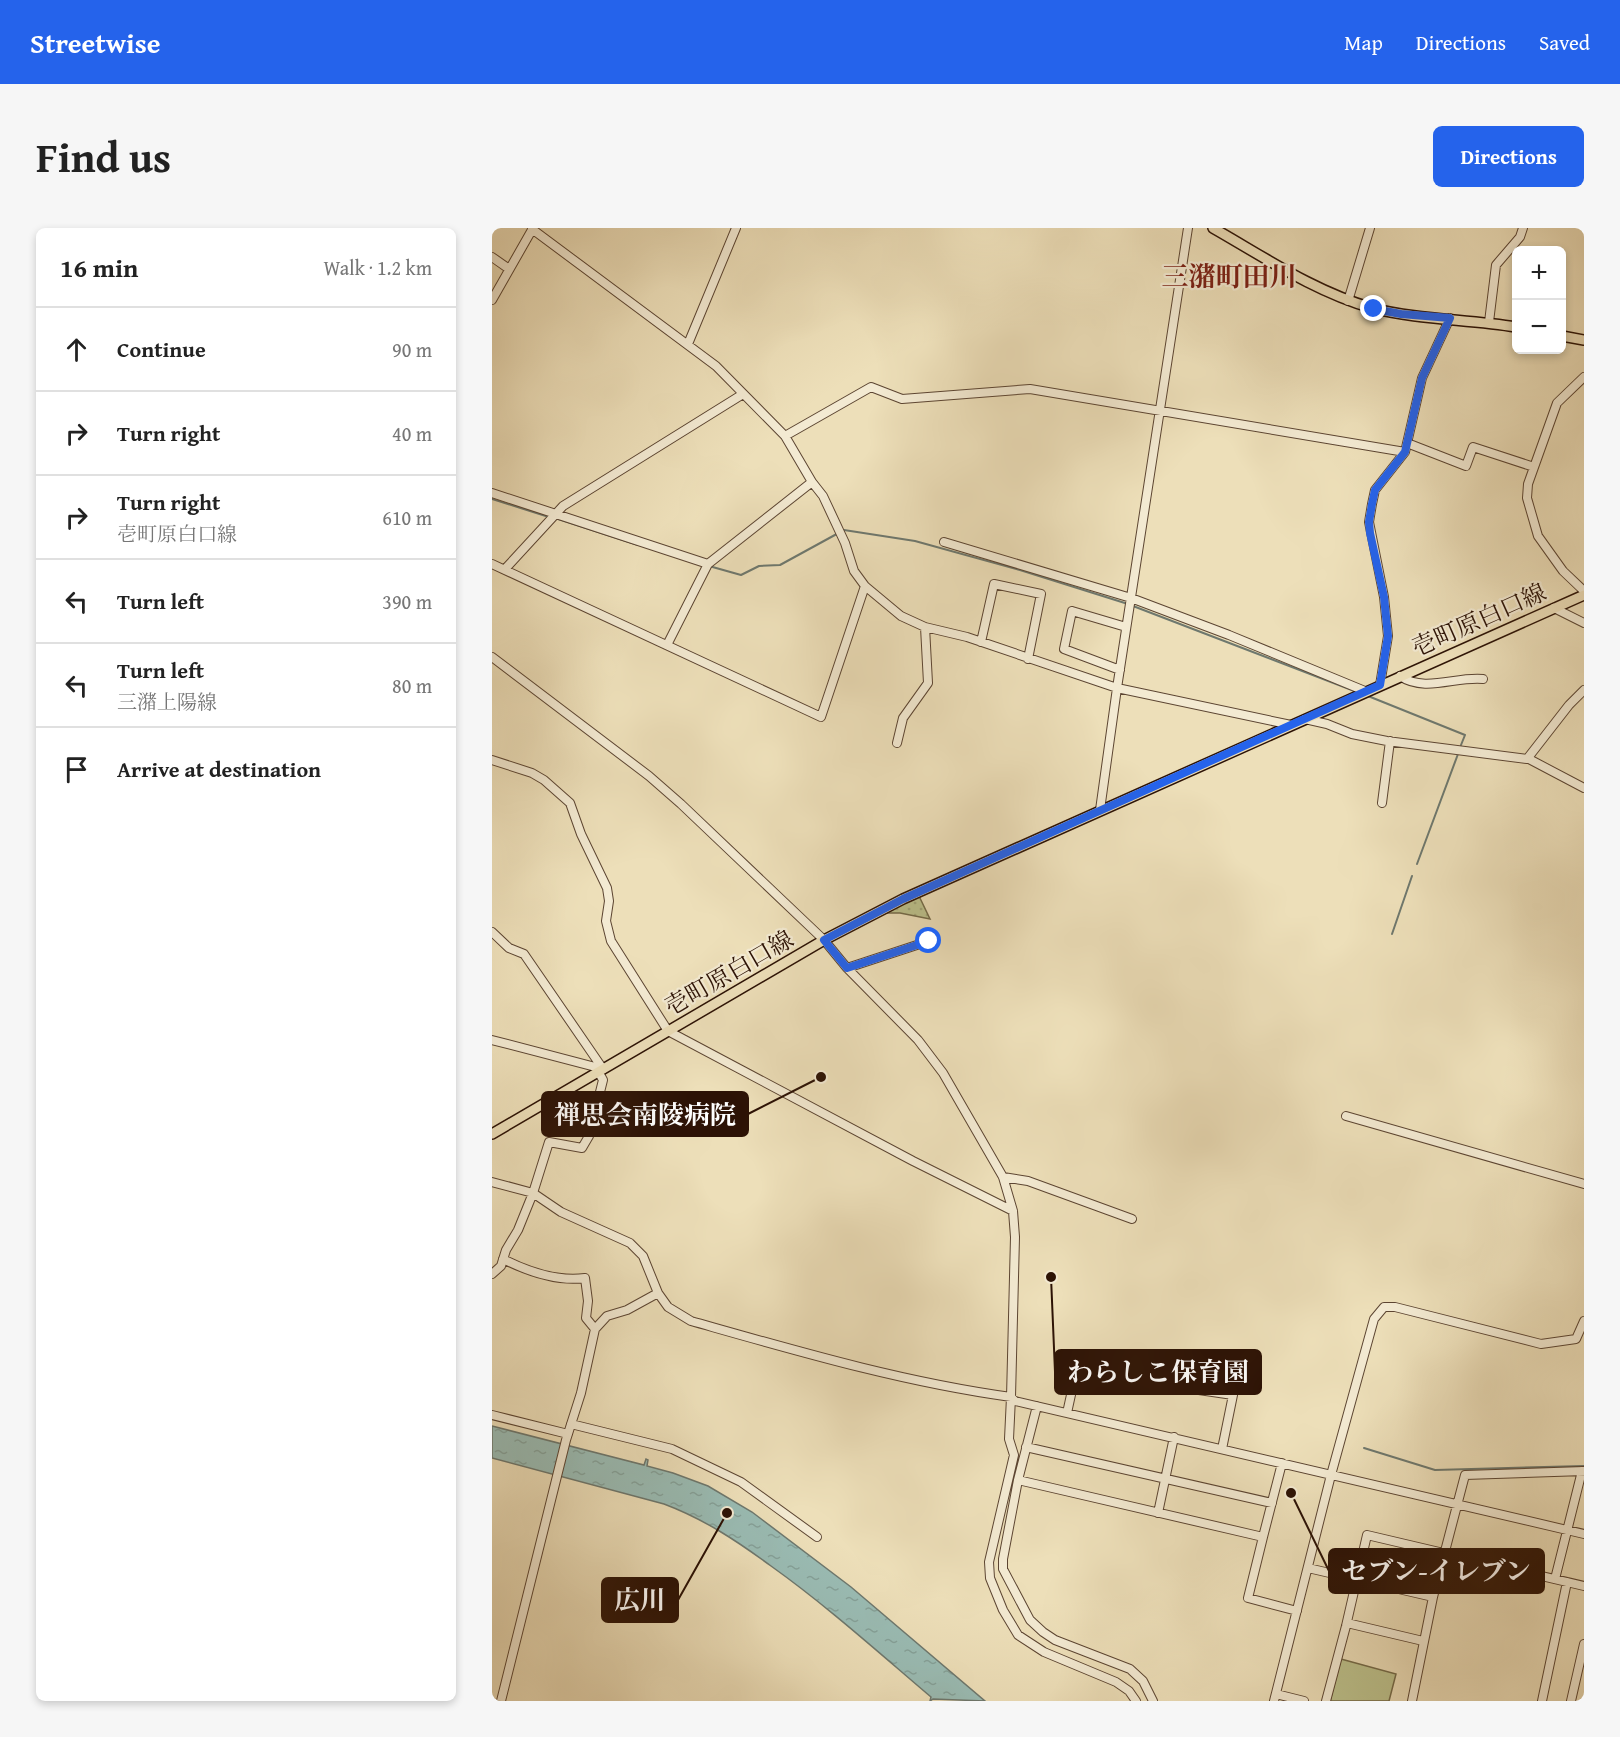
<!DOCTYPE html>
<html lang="en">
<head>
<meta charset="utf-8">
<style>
	body { margin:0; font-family:"Gentium Book Plus","Noto Serif JP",serif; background:#f6f6f6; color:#222 }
	.controls { position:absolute; right:18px; top:18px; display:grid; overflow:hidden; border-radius:9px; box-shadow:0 3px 9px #0003 }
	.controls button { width:54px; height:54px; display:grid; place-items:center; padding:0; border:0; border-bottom:2px solid #e0e0e0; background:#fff; color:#222; font:30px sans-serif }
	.stop { position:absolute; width:18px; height:18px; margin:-14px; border:4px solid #2563eb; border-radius:50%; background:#fff }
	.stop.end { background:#2563eb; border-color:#fff; box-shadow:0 2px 6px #0008 }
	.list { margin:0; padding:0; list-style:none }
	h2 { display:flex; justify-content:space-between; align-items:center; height:78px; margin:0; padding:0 24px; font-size:26px }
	h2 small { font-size:20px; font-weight:400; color:#767676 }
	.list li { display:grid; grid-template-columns:39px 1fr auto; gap:18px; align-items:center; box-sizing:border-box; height:84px; padding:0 24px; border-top:2px solid #e0e0e0 }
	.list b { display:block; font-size:22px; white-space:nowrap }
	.list p { margin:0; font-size:20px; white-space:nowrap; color:#767676 }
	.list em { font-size:20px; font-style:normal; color:#767676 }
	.icon { flex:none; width:33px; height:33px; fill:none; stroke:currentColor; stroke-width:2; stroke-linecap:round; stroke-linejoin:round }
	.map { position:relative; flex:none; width:1092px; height:1473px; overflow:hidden; border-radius:9px }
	header { display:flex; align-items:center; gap:36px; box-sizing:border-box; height:84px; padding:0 30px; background:#2563eb; color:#fff }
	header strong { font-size:28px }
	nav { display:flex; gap:33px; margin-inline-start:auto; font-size:21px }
	.intro { display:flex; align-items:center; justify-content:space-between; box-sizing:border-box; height:144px; padding:0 36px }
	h1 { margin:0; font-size:42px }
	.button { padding:15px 27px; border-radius:9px; background:#2563eb; color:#fff; font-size:21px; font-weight:700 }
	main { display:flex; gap:36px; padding:0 36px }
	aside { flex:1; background:#fff; border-radius:9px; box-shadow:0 3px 9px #0003 }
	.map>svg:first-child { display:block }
	.grass { fill:url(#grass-dots); stroke:#746a48; stroke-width:1.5 }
	.park { fill:#bcc18c; stroke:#746a48; stroke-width:1.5 }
	.water { fill:url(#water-ripples); stroke:#6e786e; stroke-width:1.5 }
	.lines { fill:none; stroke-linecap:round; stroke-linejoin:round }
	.stream { stroke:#6e786e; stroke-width:2 }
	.minor-casing { stroke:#5c4532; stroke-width:10 }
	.major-casing { stroke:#2c1205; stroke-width:12 }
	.minor { stroke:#f3ead2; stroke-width:8 }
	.major { stroke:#eddfb9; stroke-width:9 }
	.route { stroke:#2563eb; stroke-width:8 }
	.labels { text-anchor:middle; stroke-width:4.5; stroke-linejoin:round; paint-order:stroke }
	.street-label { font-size:24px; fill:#2c1205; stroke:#f3ead2 }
	.quarter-label { font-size:27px; font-weight:bold; fill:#7a1f14; stroke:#f3ead2 }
	.leader { fill:none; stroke:#2c1205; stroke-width:2 }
	.callout-dot { fill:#2c1205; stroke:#f3ead2; stroke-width:2 }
	.callout { fill:#2c1205; stroke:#2c1205; stroke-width:2 }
	.callout-label { font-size:26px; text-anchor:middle; font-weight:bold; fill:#fff }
</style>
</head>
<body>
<header>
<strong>Streetwise</strong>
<nav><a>Map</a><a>Directions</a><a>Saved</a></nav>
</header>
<div class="intro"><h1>Find us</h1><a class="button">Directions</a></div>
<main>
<aside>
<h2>16 min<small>Walk · 1.2 km</small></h2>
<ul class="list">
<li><svg class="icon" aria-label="ahead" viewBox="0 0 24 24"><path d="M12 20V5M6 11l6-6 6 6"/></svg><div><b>Continue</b></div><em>90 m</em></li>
<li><svg class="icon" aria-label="right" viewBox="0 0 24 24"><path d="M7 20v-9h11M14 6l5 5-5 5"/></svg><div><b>Turn right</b></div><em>40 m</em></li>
<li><svg class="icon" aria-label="right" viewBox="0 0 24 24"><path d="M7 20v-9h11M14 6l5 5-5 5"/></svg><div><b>Turn right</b><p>壱町原白口線</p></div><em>610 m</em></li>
<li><svg class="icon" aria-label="left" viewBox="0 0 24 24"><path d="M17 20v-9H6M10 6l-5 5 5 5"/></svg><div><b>Turn left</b></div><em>390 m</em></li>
<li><svg class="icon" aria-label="left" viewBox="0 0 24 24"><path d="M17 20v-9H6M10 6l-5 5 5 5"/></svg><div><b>Turn left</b><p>三潴上陽線</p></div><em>80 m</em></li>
<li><svg class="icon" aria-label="arrive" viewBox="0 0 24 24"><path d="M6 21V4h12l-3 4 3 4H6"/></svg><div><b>Arrive at destination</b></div></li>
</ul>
</aside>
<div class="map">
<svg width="1092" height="1473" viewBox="0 0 1092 1473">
	<defs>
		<pattern id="grass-dots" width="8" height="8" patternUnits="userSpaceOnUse" patternTransform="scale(1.5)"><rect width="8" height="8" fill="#bcc18c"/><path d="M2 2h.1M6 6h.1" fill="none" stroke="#a2a577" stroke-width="1.8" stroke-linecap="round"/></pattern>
		<pattern id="water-ripples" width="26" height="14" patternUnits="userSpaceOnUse" patternTransform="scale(1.5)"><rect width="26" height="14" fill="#9abcb4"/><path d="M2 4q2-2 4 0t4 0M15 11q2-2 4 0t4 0" fill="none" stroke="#85a199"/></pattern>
	</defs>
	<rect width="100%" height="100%" fill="#eddfb9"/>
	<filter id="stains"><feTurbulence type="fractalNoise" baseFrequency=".00333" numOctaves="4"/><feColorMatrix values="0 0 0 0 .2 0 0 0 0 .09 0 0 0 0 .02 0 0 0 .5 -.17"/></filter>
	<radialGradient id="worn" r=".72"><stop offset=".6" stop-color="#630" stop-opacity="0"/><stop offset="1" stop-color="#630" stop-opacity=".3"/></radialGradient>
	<path class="grass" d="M427,668l11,23 -30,-6h-15z"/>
	<path class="park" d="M849,1431l55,15 -7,27h-59z"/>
	<path class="water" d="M0,1198l152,39 2,-6 2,1 -1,6 26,7 35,13 44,26 99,75 134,114 -52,-2 -3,2 1,-4c-53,-45 -104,-91 -160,-131 -34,-25 -67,-47 -107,-62l-172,-46z"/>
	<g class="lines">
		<path class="stream" d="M0,271l57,18
			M63,290l83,27
			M217,338l32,9 18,-9 21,-1 64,-35 71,11 105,29 108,34
			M641,378l224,86
			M876,468l97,39 -4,10
			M925,636l41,-110
			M900,706l20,-58
			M872,1220l71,22 149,-4"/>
		<defs>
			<path id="minor" d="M40,1l184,137 69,70 27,46 11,14 22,47 9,28 11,15 36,30 24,11 42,10 150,51 174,37
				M0,29l17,12
				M0,72l41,-72
				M856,73l22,-73
				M997,94l7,-57 24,-28 3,-9
				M196,116l48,-116
				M1092,149l-27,26 -29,81 -1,14 11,38 25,35 21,20
				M293,208l86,-49 31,12 128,-10 375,63
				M915,215l59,23 7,-19 61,20
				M0,265l216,71
				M452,314l187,56 98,37 136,56
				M0,336l329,153 44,-131
				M13,341l58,-63 180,-112
				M1062,380l30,15
				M489,414l13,-58 47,10 -13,65
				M175,417l41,-81 104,-82
				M0,429l157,119 32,28 143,136 23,28 71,72 25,33 60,104 10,34 2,26 -4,160 4,4 569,133
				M628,442l-56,-21 8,-38 54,16
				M908,448c25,17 56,0 83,3
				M888,457l8,-49 -4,-39 -15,-75 3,-18 3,-14 30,-38 17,-74 28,-60
				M813,491l22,5 25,10 35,7 140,18 42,-54 15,-15
				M405,515l6,-25 25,-35 -3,-56
				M1037,531l55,29
				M0,532l40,13 12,7 26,23 11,31 26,54 2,13 -3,20 5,20 57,90 245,130 100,50
				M890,575l8,-62
				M608,582l17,-122 71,-460
				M0,704l17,16 15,6 79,115
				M355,740l82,-27
				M0,812l111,29
				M854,888l238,68
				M511,949l25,4 104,38
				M0,954l41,11 28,19 69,31 13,13 15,37 10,14 23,14c106,30 211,61 320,76l-2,42 5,16 -25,107 1,16 13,32 15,25 26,17 72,30 13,9 7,10
				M11,1031c26,13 54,23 82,19l3,23 -2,17 9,11
				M0,1046l9,-8 5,-16 12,-20 15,-37 16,-51 33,6 7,-12 14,-56 -5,-9
				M545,1178l-19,74 -15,79v10l27,51 13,12 12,8 75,29 13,12 10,20
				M575,1185l9,-41 157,23 -11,54
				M0,1187l76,19
				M79,1196l101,25 69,33 76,55
				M534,1219l246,56
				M526,1252l245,57 -15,61 49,13
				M666,1285l16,-76
				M771,1309l19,-74
				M816,1340l125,29
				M1063,1351l27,-108
				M855,1395l76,18
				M784,1466l28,7
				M9,1473l65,-261 15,-47 14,-64 12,-13 20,-6 31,-17
				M782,1473l57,-226 43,-156 10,-12h11l146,37 35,-5 8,-18
				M834,1473l20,-75 21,-91 217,51
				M920,1473l21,-104 32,-122 119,-4
				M1050,1473l25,-119
				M1079,1473l13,-57"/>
			<path id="major" d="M721,0c51,29 102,64 159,80 46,12 97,11 144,19
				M1070,108l22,4
				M0,906l332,-194 79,-41 681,-304"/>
		</defs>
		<use href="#minor" class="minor-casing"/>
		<use href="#major" class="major-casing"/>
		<use href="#minor" class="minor"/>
		<use href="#major" class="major"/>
	</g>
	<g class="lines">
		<path class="route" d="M437,713l-82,27 -23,-28 79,-41 477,-214 8,-49 -4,-39 -14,-64 -1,-11 3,-18 3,-14 30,-38 17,-74 28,-60 -49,-4 -27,-5"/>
	</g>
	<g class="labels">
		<g class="street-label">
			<text transform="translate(987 392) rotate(-24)" y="8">壱町原白口線</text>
			<text transform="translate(237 745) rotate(-30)" y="8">壱町原白口線</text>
		</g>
		<g class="quarter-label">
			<text x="737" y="58">三潴町田川</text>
		</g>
	</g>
	<path class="leader" d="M329 849L256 886M559 1049L563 1144M799 1265L837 1343M235 1285L186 1372"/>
	<g class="callout-dot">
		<circle cx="329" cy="849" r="6"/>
		<circle cx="559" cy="1049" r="6"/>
		<circle cx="799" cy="1265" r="6"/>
		<circle cx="235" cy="1285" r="6"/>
	</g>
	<g class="callout">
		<rect x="50" y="864" width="206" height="44" rx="6"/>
		<rect x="563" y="1122" width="206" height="44" rx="6"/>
		<rect x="837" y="1321" width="215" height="44" rx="6"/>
		<rect x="110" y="1350" width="76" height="44" rx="6"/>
	</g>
	<g class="callout-label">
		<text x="153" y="896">禅思会南陵病院</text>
		<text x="666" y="1153">わらしこ保育園</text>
		<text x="944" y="1352">セブン-イレブン</text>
		<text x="148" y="1381">広川</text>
	</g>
	<rect width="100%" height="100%" filter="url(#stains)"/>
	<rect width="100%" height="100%" fill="url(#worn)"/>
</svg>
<div class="controls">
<button>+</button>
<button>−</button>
</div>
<div class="stop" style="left:437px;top:713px"></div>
<div class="stop end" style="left:882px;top:81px"></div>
</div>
</main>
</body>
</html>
